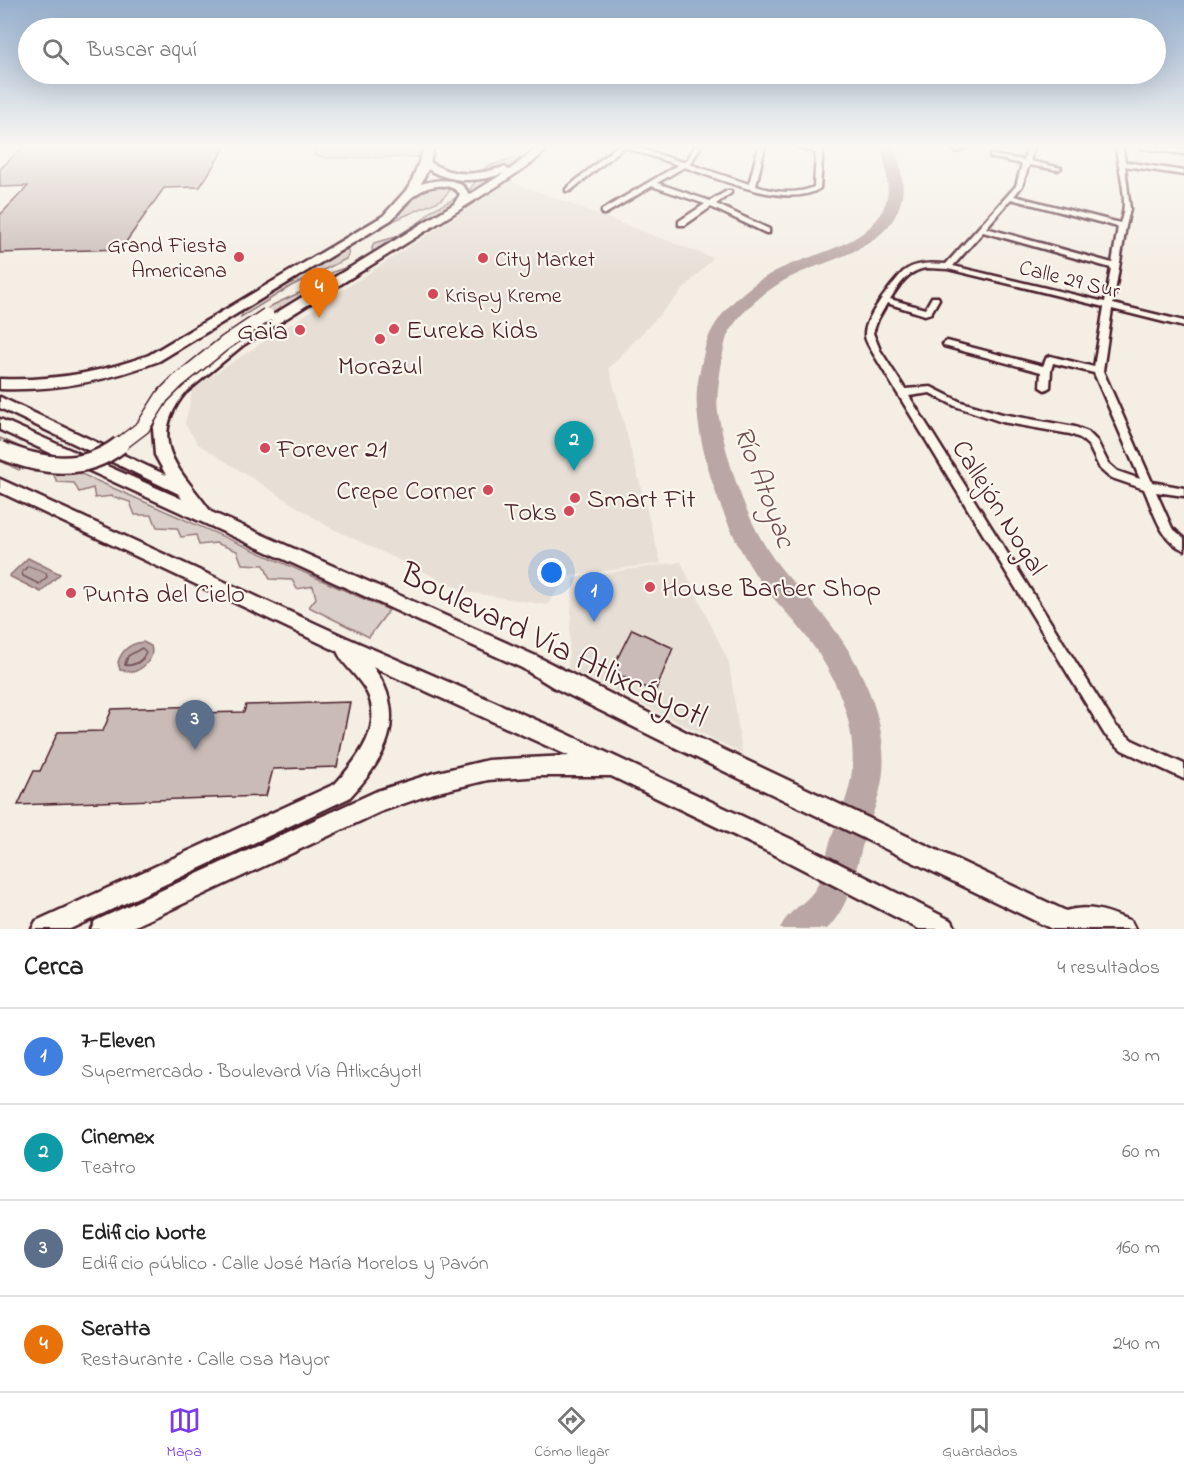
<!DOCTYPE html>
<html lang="es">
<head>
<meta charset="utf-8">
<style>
	body { margin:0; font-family:"Indie Flower",sans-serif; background:#f2f2f2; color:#222 }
	.you { position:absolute; left:552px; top:573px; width:21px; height:21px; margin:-15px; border:4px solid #fff; border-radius:50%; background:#1a73e8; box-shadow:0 0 0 9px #1a73e833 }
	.badge { display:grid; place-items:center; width:39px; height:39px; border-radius:50%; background:#7c3aed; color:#fff; font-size:20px; font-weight:700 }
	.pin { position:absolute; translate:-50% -50px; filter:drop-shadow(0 2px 3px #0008) }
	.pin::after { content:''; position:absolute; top:32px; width:21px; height:18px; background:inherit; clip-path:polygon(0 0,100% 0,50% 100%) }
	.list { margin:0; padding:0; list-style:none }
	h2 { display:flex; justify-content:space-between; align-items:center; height:78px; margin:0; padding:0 24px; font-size:26px }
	h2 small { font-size:20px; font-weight:400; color:#767676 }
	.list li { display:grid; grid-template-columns:39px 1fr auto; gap:18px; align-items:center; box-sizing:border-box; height:96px; padding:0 24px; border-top:2px solid #e0e0e0 }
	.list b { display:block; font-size:22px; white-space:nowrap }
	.list p { margin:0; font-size:20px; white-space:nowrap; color:#767676 }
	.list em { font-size:20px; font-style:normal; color:#767676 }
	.icon { flex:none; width:33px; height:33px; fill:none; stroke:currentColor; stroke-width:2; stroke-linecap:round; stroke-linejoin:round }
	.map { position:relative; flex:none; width:1184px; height:929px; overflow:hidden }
	.search { position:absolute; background:#fff; box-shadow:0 6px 24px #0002; left:18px; right:18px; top:18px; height:66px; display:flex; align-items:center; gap:15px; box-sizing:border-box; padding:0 21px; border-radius:33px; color:#767676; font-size:22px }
	.sheet { height:462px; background:#fff }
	nav { display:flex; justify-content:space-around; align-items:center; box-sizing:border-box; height:84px; border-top:2px solid #e0e0e0; background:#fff; font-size:16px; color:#767676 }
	nav a { display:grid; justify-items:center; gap:3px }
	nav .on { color:#7c3aed }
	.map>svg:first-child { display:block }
	.built { fill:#e7dfd6 }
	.green { fill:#dbd0c9; stroke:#92787a; stroke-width:1.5 }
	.water { fill:#baa7a5; stroke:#8d7174; stroke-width:1.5 }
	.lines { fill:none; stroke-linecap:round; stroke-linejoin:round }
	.shore-far1 { stroke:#77555c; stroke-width:1.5 }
	.shore { stroke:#77555c; stroke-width:2 }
	.river { fill:#baa7a5; fill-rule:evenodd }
	.building { fill:#cabbb6; stroke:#4a1f2b; stroke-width:1.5 }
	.street-casing { stroke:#4a1f2b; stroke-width:5 }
	.secondary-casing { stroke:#4a1f2b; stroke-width:5 }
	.street { fill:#fbf7ec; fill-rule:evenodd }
	.secondary { fill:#fbf7ec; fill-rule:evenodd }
	.secondary-bridge-far1-casing { stroke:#4a1f2b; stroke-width:16; stroke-linecap:butt }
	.secondary-bridge-casing { stroke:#4a1f2b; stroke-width:21; stroke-linecap:butt }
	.secondary-bridge-far1 { stroke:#fbf7ec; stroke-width:13 }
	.secondary-bridge { stroke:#fbf7ec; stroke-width:16 }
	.poi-dot { fill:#d1495b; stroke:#fbf7ec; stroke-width:2 }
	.labels { text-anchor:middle; stroke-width:4.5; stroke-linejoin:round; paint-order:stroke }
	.far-poi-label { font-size:22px; fill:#4a1f2b; stroke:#fbf7ec; text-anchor:start }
	.far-street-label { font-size:22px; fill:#4a1f2b; stroke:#fbf7ec }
	.poi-label { font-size:27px; fill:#4a1f2b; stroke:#fbf7ec; text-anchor:start }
	.street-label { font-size:27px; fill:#4a1f2b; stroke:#fbf7ec }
	.water-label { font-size:28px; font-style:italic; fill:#714f56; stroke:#fbf7ec }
	.near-street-label { font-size:33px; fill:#4a1f2b; stroke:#fbf7ec }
</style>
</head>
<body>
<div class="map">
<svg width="1184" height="929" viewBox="0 0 1184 929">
	<rect width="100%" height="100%" fill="#f4eee4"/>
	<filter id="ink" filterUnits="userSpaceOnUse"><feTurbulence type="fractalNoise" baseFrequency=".0167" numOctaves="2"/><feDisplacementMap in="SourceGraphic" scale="12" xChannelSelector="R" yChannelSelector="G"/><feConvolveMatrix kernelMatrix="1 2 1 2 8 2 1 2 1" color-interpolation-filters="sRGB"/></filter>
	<g filter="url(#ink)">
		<path class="built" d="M510,181l203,77 -104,110 52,195 -92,13 -22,29 -80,-13 -138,-65 -131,-83 -13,-20 8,-36z
			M681,562l48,101 13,90 -174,-85 5,-90z"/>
		<path class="green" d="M318,146h104l-3,11 -90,1 -15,-3z
			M531,156l-57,36 -4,-3 16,-22 27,-9z
			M443,185l9,3 -11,12 -55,24 24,-21 13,-15z
			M461,195l1,5 -89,55 -1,-7 2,-5 22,-6 25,-16 11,-11z
			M347,248l2,6 -3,5 -55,27 -50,31 3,-8z
			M367,260l-101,62 -21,2 28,-19 39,-18 21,-15z
			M0,438l389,172 -20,27 -60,-30 7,-9 -3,-12 -16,3 -5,-9 -22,-1 -6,-14 -22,-1 -5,-13 -21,-8 -17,2 -3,-10 -15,2 -4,-9 -20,-1 -5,-12h-17l-5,-13 -18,-6 -17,2 -2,-10 -14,4 -5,-9 -17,-1 -4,-9 -19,-1 -2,-12 -13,10 -19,-9z"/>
		<path class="water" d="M28,558l32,16 -19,18 -32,-16z
			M143,642l8,4c4,12 -6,21 -17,26l-14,-2 -2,-8c4,-12 13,-19 25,-20z"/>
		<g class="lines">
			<path class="shore-far1" d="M28,566l18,7 1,4 -8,7 -16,-8 -1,-4z
				M127,659l1,-3 14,-8 4,4 -4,7"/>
			<path class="shore" d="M127,658l-2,7c8,1 13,-1 18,-7"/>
			<path class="river" d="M881,146h14c4,18 11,37 6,55 -12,48 -70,57 -108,75 -22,10 -50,33 -63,54 -6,11 -7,25 -9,37 -2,15 -5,31 -3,46 9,47 24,96 49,136 16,26 39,45 58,68 33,41 63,101 58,155 -2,23 -12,45 -19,68 -9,31 -13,65 -37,89h-47c8,-19 22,-22 34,-38 10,-14 11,-33 16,-49 8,-24 20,-47 22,-72 5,-49 -18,-98 -47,-135 -13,-18 -30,-33 -43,-51 -33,-46 -61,-118 -65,-176 -2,-18 3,-38 7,-56 7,-36 45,-69 78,-84 35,-16 96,-25 105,-71 3,-16 -3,-34 -6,-51z"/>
		</g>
		<path class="building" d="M24,146h202l-26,41 -36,1 -43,61 -121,4v-38l28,-29 -28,1v-18z
			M632,629l41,19 -18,44 -44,-21z
			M350,702l-13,65 -64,2 -7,27 -248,9 16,-34h6l18,-39 45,-1 9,-22 90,-3 -3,7 45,-1 2,-7z"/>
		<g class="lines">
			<defs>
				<path id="street" d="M617,146h15l50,16 5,-2 8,-14h6l-9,15 -3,3 60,20 10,-38h6l-9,40c18,6 40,9 58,1l2,-34 -22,-7h10l13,3v-3h6l-3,42c-30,22 -103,-10 -136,-21l-27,16 53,18 17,-10h4v2l-15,11 53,25v4h-3l-55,-26 -26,18h-6v-4l26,-17 -53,-18 -47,28h-3v-4l76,-45 -54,-18 -54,44h-4v-2z
					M963,146h9l-16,6 -3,-2z
					M1028,146h6l-4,15 31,7 -3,2 -29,-5 -7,21 -8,10 106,27c10,-23 -2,-53 -4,-77h6l3,16 59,9v4l-59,-9 5,43 -4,17 -13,78 71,17v6l-72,-18 -9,62 49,111 32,6v8l-28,-4 16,36 12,10v12c-24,-10 -30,-39 -40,-61l-35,-12 -9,-8 -11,-23 -9,-8 -10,-4 -68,-12 -47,-16 -25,-13 -21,3 206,329 17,15 52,24v15l-62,-29 -17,-15 -232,-382c-3,-6 -8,-12 -8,-18 -1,-17 27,-51 38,-63 12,-10 28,-9 43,-8l70,-78 6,-22 -32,-7v-2l34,5zM1011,199l107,28 -6,36 -126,-35zM983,232l128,36 -6,34 -152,-36zM928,268l20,1 156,38 -10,60 -44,-11 -3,1 -4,9 -96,-25 -4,3 1,2 97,26 -1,15 5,3 5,-3 1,-17 2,-7 41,10 46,106 -23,-8 -9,-8 -11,-22 -9,-9 -13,-5 -73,-13 -41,-12 -30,-15 -26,2 -25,-39 -7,-17 5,-14 9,-16 38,12 6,-2 8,-14 -1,-2h-6l-7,12 -35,-10c10,-15 19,-30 38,-31z
					M1137,146h16l31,4v4l-44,-6z"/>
				<path id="secondary" d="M425,146h9l-4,16c25,16 46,13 74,5l5,3 31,-24h10l-17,16 -34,23 -257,161 -57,47c-41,51 -2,79 26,119l325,144 150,76 380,179c24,-7 43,1 65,10l4,8h-83l-380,-183 -119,-59 -31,-19 -522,-238v-11l182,80 -3,-5 -179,-86v-11l166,78 -11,-20 -2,-26 11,-28 11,-14 57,-47 222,-136 6,-10c-11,-13 -33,-9 -45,1 -9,6 -16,18 -24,25l-232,141c-52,20 -103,30 -159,28v-10c52,2 100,-6 149,-24l234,-139 27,-30zM428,169c23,14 50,14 76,4l-35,22c-7,-19 -31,-16 -48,-11z
					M0,479l347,159 203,88 243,114 159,81 4,8h-37l-142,-73 -166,-80h-71l-52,4 -54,13 -54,19 -251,117h-38l4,-8 282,-130 57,-18 54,-13 81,-4 -196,-89c36,49 13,92 -24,131l-279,131h-38l4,-8 299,-137c23,-25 51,-60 30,-95 -8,-14 -22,-24 -28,-38l-337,-159z"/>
			</defs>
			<use href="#street" class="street-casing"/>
			<use href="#secondary" class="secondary-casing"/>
			<use href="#street" class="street"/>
			<use href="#secondary" class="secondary"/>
			<defs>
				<path id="secondary-bridge-far1" d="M118,446l25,-19 19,-30 16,-16 47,-38 42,-28"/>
				<path id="secondary-bridge" d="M0,450c41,17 83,24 120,-5"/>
			</defs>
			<use href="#secondary-bridge-far1" class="secondary-bridge-far1-casing"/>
			<use href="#secondary-bridge" class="secondary-bridge-casing"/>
			<use href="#secondary-bridge-far1" class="secondary-bridge-far1"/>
			<use href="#secondary-bridge" class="secondary-bridge"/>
		</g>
	</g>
	<linearGradient id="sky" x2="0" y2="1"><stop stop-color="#95afcd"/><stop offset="0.53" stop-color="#faf7f3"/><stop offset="1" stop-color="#faf7f3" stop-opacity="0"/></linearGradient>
	<rect width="1184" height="276" fill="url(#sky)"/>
	<g class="poi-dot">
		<circle cx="239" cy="257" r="6"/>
		<circle cx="483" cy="258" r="6"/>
		<circle cx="433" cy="294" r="6"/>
		<circle cx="394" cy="329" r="6"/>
		<circle cx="300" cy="330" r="6"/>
		<circle cx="380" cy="339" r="6"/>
		<circle cx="265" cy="448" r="6"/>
		<circle cx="488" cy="490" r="6"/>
		<circle cx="575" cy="498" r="6"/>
		<circle cx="569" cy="511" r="6"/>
		<circle cx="650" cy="587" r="6"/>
		<circle cx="71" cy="593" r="6"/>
	</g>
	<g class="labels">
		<g class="far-poi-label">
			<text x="227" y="252" text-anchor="end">Grand Fiesta<tspan x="227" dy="25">Americana</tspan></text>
			<text x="495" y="266">City Market</text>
			<text x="445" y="302">Krispy Kreme</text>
		</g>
		<g class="far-street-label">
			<text transform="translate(1070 278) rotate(14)" y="8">Calle 29 Sur</text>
		</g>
		<g class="poi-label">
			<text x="406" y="338">Eureka Kids</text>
			<text x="288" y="339" text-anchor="end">Gaia</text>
			<text x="380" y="374" text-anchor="middle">Morazul</text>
			<text x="277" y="457">Forever 21</text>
			<text x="476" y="499" text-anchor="end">Crepe Corner</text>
			<text x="587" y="507">Smart Fit</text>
			<text x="557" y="520" text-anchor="end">Toks</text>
			<text x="662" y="596">House Barber Shop</text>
			<text x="83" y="602">Punta del Cielo</text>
		</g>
		<g class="street-label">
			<text transform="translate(1000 507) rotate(58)" y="9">Callejón Nogal</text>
		</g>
		<g class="water-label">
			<text transform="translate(766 486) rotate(69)" y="10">Río Atoyac</text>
		</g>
		<g class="near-street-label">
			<text transform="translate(555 643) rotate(26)" y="12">Boulevard Vía Atlixcáyotl</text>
		</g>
	</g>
</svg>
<div class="you"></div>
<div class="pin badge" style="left:594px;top:622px;background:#3f7fe0">1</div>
<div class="pin badge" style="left:574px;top:471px;background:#0f9aa8">2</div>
<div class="pin badge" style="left:195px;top:750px;background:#5c6f8a">3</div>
<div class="pin badge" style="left:319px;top:318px;background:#e8710a">4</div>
<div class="search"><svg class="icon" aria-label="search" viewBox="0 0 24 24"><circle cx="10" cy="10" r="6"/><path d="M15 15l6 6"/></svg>Buscar aquí</div>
</div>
<section class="sheet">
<h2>Cerca<small>4 resultados</small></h2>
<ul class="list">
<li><span class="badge" style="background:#3f7fe0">1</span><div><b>7-Eleven</b><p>Supermercado · Boulevard Vía Atlixcáyotl</p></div><em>30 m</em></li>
<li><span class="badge" style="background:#0f9aa8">2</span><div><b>Cinemex</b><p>Teatro</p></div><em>60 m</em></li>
<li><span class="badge" style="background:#5c6f8a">3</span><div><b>Edificio Norte</b><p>Edificio público · Calle José María Morelos y Pavón</p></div><em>160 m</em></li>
<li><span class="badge" style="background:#e8710a">4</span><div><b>Seratta</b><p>Restaurante · Calle Osa Mayor</p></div><em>240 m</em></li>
</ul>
</section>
<nav>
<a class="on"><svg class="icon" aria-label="map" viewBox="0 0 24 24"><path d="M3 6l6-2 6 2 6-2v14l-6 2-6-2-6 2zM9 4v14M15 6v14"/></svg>Mapa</a>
<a><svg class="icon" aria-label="directions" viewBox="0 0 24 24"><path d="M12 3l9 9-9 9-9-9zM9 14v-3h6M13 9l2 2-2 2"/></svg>Cómo llegar</a>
<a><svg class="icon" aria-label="saved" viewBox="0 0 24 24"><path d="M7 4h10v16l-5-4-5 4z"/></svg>Guardados</a>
</nav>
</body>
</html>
